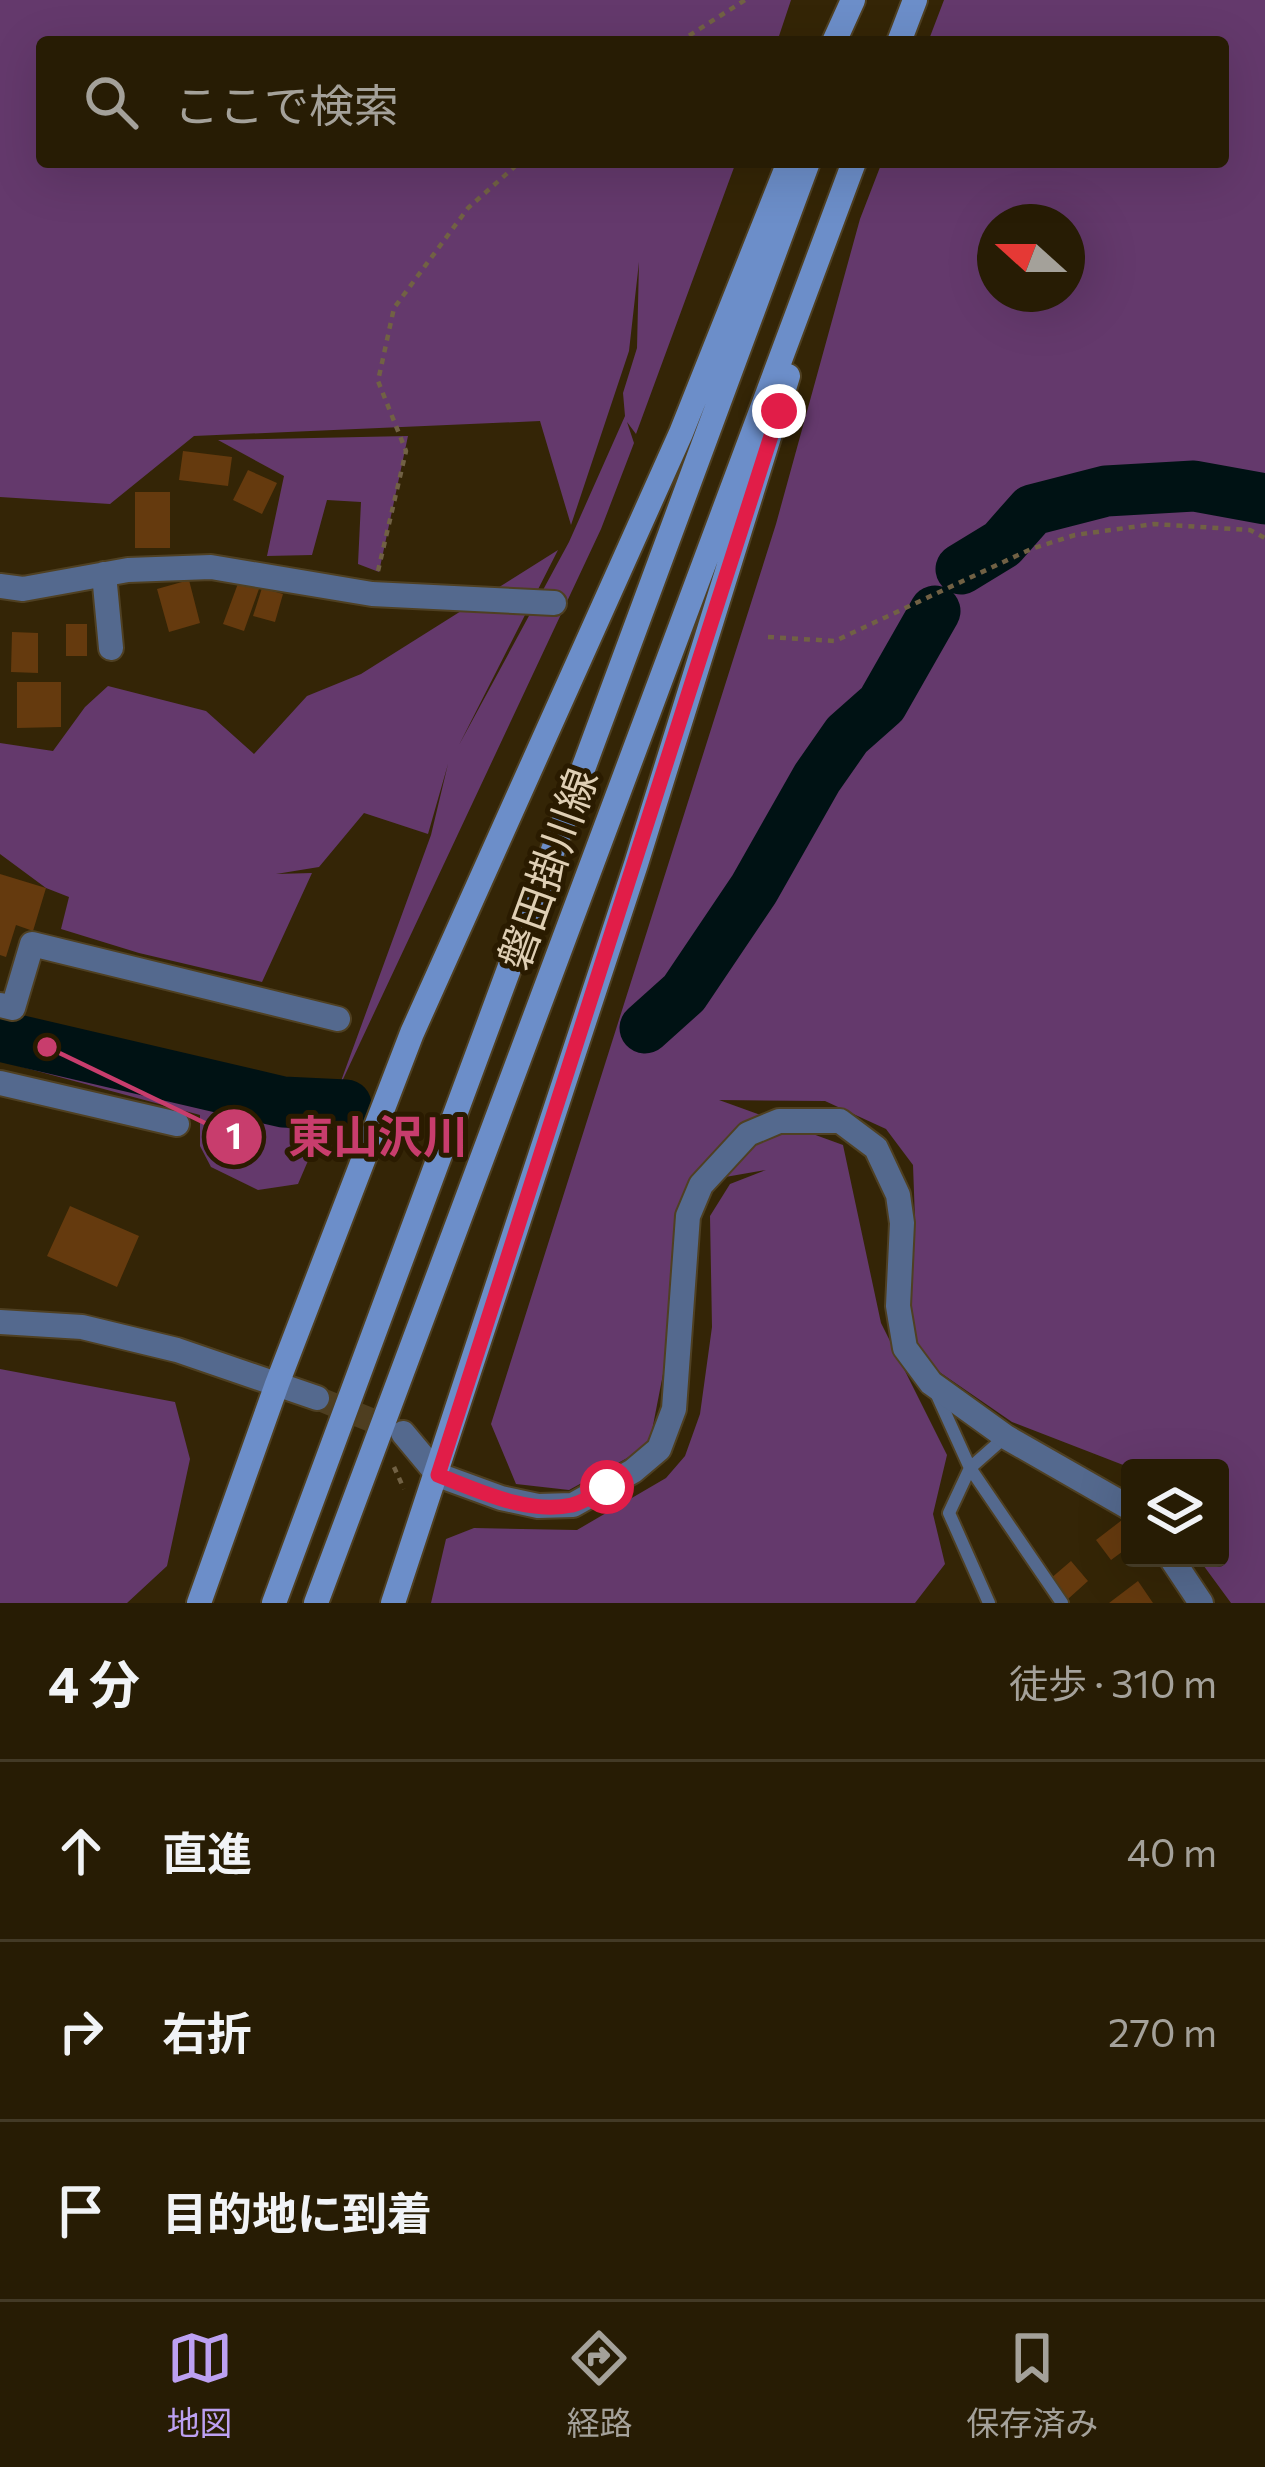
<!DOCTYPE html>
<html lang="ja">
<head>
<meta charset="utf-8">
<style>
	body { margin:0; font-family:Commissioner,"Noto Sans JP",sans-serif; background:#2f250e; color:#f1f3f6 }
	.controls { position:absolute; right:36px; bottom:36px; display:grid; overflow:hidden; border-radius:12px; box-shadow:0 12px 48px #0002 }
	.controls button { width:108px; height:108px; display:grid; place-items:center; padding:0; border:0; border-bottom:3px solid #433a26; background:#271c04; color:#f1f3f6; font:60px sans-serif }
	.compass { position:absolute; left:977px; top:204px; width:108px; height:108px; border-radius:50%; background:#271c04; box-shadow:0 12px 48px #0002; rotate:291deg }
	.stop { position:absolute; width:36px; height:36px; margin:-27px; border:9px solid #e11d48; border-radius:50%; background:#fff }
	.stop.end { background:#e11d48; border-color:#fff; box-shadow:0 3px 12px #0008 }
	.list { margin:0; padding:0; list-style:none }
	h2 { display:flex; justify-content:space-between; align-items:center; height:156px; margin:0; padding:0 48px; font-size:51px }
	h2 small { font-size:39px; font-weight:400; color:#a4a19a }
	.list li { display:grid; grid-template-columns:78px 1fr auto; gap:36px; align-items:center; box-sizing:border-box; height:180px; padding:0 48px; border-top:3px solid #433a26 }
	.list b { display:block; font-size:45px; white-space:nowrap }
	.list em { font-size:39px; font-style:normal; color:#a4a19a }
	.icon { flex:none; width:66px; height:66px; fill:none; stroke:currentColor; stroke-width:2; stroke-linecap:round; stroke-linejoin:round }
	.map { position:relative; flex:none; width:1265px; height:1603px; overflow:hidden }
	.search { position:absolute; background:#271c04; box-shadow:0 12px 48px #0002; left:36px; right:36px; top:36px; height:132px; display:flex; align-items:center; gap:30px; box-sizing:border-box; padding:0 42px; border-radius:12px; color:#a4a19a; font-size:45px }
	.sheet { height:696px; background:#271c04 }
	nav { display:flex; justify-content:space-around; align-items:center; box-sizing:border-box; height:168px; border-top:3px solid #433a26; background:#271c04; font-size:33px; color:#a4a19a }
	nav a { display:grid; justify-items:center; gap:6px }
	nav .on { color:#bca0f2 }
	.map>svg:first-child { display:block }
	.green { fill:#64396c; fill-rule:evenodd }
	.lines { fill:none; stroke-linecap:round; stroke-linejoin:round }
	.river { stroke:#001214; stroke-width:51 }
	.building { fill:#653a0e }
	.minor-tunnel { stroke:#4e3e20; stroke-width:24; stroke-dasharray:24 12; stroke-linecap:butt }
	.service-casing { stroke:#4f4022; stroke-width:16 }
	.minor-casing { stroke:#4f4022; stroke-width:28 }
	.tertiary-casing { stroke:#4f4022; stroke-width:28 }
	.secondary-casing { stroke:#4f4022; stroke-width:28 }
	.path { stroke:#716144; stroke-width:4.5; stroke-dasharray:6 6; stroke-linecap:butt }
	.service { stroke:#54698e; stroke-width:12 }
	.minor { stroke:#54698e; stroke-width:24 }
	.tertiary { stroke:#54698e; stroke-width:24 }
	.secondary { stroke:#6c8ec9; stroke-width:24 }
	.route { stroke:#e11d48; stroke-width:15 }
	.labels { text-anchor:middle; stroke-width:10; stroke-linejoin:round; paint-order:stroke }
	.street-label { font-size:42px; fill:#dfcfb4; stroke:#2a1b00 }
	.leader { fill:none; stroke:#c83d6d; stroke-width:4.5 }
	.callout-dot { fill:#c83d6d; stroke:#2a1b00; stroke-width:4.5 }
	.mark-label { font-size:36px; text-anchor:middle; font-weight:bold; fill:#fff }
	.callout-label { font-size:45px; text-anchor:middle; font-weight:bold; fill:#c83d6d; stroke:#2a1b00; stroke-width:10; stroke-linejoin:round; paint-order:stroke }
</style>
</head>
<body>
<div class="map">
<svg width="1265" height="1603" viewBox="0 0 1265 1603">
	<rect width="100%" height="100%" fill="#342506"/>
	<path class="green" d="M0,0h791l-14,42h-735v120h694l-100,272 -9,-12 7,21 -33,86 -264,563 94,-257 17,-71 -20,70 -64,-21 -45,54 -43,7 36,-1 -50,109 -123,-29 -78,-24 8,-32 -23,-9 -46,-34v-111l53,8 32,-44 23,-21 98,25 48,43 53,-58 54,-22 197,-124 -99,195 110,-203 56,-126 -2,-23 14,-45 2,-86 -10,89 -58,174 -31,-104 -346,15 -84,68 -110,-7z
		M944,0h321v1603h-34l-33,-45h22v-90h-89l-119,-46 -93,-64 -15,-54 11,-84 -2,-55 -27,-36 -61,-28 -106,-1 124,45 38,178 66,132 -14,59 12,50 -30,39h-484l15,-64 28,-11 103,2 89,-52 19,-22 15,-42 12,-87 -2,-111 20,-32 36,-14 -75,13 -20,150 -22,113 -80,44 -53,-6 -25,-60 285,-900 84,-305 22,-57h341v-120h-295zM995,222h72v72h-72z
		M408,436l-29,136 -21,-8 3,-62 -34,-2 -15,55 -45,1 17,-80 -66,-36z
		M0,1018l159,45 151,33 16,23 -28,65 -40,6 -47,-23 -11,-21v-31l-200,-54z
		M0,1369l175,33 15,57 -23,107 -40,37h-127z"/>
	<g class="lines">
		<path class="river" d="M961,569l41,-25 30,-34 74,-19 88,-5 71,13
			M645,1028l39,-35 70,-104 63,-111 30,-43 35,-31 53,-93
			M0,1036l283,66 63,3"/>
	</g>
	<path class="building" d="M183,451l49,6 -4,29 -49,-6z
		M248,470l29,13 -15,31 -29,-14z
		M135,492h35v56h-35z
		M240,578l20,8 -16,45 -21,-7z
		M189,580l11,43 -31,9 -12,-43z
		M262,588l21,6 -8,28 -22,-6z
		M66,624h21v32h-21z
		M12,632l26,1v40l-27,-1z
		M17,682h44v45l-44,1z
		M0,874l46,14 -13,43 -17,-6 -10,32 -6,-2z
		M70,1206l69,30 -22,51 -70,-31z
		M1122,1520l8,11v15l-19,14 -15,-20z
		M1071,1561l17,20 -20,18 -18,-20z
		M1138,1581l15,22h-44z"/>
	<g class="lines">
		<path class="minor-tunnel" d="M317,1398l81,33"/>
		<defs>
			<path id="service" d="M937,1395l33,73 92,135
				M989,1603l-40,-90 21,-45 35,-31"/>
			<path id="minor" d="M104,574l7,74
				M0,586l23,3 105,-19 83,-3 161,27 182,9
				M0,1005l13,3 19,-64 306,75
				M0,1083l177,41
				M403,1433l35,42 63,23 37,8 35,-1 60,-34 26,-22 15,-40 14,-193 13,-31 47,-51 31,-13h61l36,27 22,47 4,28 -4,83 7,42 26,35 75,54 124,71
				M1171,1558l30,45"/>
			<path id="tertiary" d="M0,1322l82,5 95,23 140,48"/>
			<path id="secondary" d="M834,42l19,-42
				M899,42l16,-42
				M199,1603l78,-219 135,-351 269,-600 108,-271
				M274,1603l534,-1441
				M316,1603l538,-1441
				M393,1603l243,-739 152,-488"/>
		</defs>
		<use href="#service" class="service-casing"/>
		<use href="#minor" class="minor-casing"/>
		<use href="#tertiary" class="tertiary-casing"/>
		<use href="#secondary" class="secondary-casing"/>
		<path class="path" d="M679,42l66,-42
			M378,571l28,-120 -28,-70 16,-73 74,-100 52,-46
			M768,637l67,4 196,-92 44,-14 79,-11 96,6 15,8
			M394,1467l10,22"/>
		<use href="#service" class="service"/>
		<use href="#minor" class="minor"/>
		<use href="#tertiary" class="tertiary"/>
		<use href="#secondary" class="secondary"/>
	</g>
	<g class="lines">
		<path class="route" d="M607,1487c-11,6 -24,16 -35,18 -44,10 -95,-15 -134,-30l341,-1064"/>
	</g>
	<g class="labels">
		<g class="street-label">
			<text transform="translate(548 869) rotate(-70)" y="15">磐田掛川線</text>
		</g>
	</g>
	<path class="leader" d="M47 1047L234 1137"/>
	<g class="callout-dot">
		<circle cx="47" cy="1047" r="12"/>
		<circle cx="234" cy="1137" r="30"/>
	</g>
	<g class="mark-label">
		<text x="234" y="1149">1</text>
	</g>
	<g class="callout-label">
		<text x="378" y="1153">東山沢川</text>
	</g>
</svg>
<div class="controls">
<button><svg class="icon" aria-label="layers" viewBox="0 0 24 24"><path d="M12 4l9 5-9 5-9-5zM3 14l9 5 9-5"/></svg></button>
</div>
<svg class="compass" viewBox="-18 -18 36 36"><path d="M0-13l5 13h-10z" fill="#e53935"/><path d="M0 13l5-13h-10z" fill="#a4a19a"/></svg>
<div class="stop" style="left:607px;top:1487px"></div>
<div class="stop end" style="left:779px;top:411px"></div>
<div class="search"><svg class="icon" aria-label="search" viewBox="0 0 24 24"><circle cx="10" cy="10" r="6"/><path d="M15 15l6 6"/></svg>ここで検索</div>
</div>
<section class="sheet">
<h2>4 分<small>徒歩 · 310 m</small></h2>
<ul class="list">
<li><svg class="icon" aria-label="ahead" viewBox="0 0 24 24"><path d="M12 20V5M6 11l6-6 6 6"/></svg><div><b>直進</b></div><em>40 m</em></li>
<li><svg class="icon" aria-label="right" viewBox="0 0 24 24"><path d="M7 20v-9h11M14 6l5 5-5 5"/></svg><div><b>右折</b></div><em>270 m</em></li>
<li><svg class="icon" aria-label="arrive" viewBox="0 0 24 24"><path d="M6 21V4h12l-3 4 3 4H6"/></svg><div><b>目的地に到着</b></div></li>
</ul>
</section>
<nav>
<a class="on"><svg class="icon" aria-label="map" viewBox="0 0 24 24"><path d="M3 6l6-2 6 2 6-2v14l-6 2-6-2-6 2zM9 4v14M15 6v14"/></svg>地図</a>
<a><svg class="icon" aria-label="directions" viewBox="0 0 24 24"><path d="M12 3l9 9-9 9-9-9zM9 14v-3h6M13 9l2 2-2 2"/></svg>経路</a>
<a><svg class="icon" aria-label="saved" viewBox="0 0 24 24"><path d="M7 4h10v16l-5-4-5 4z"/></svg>保存済み</a>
</nav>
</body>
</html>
